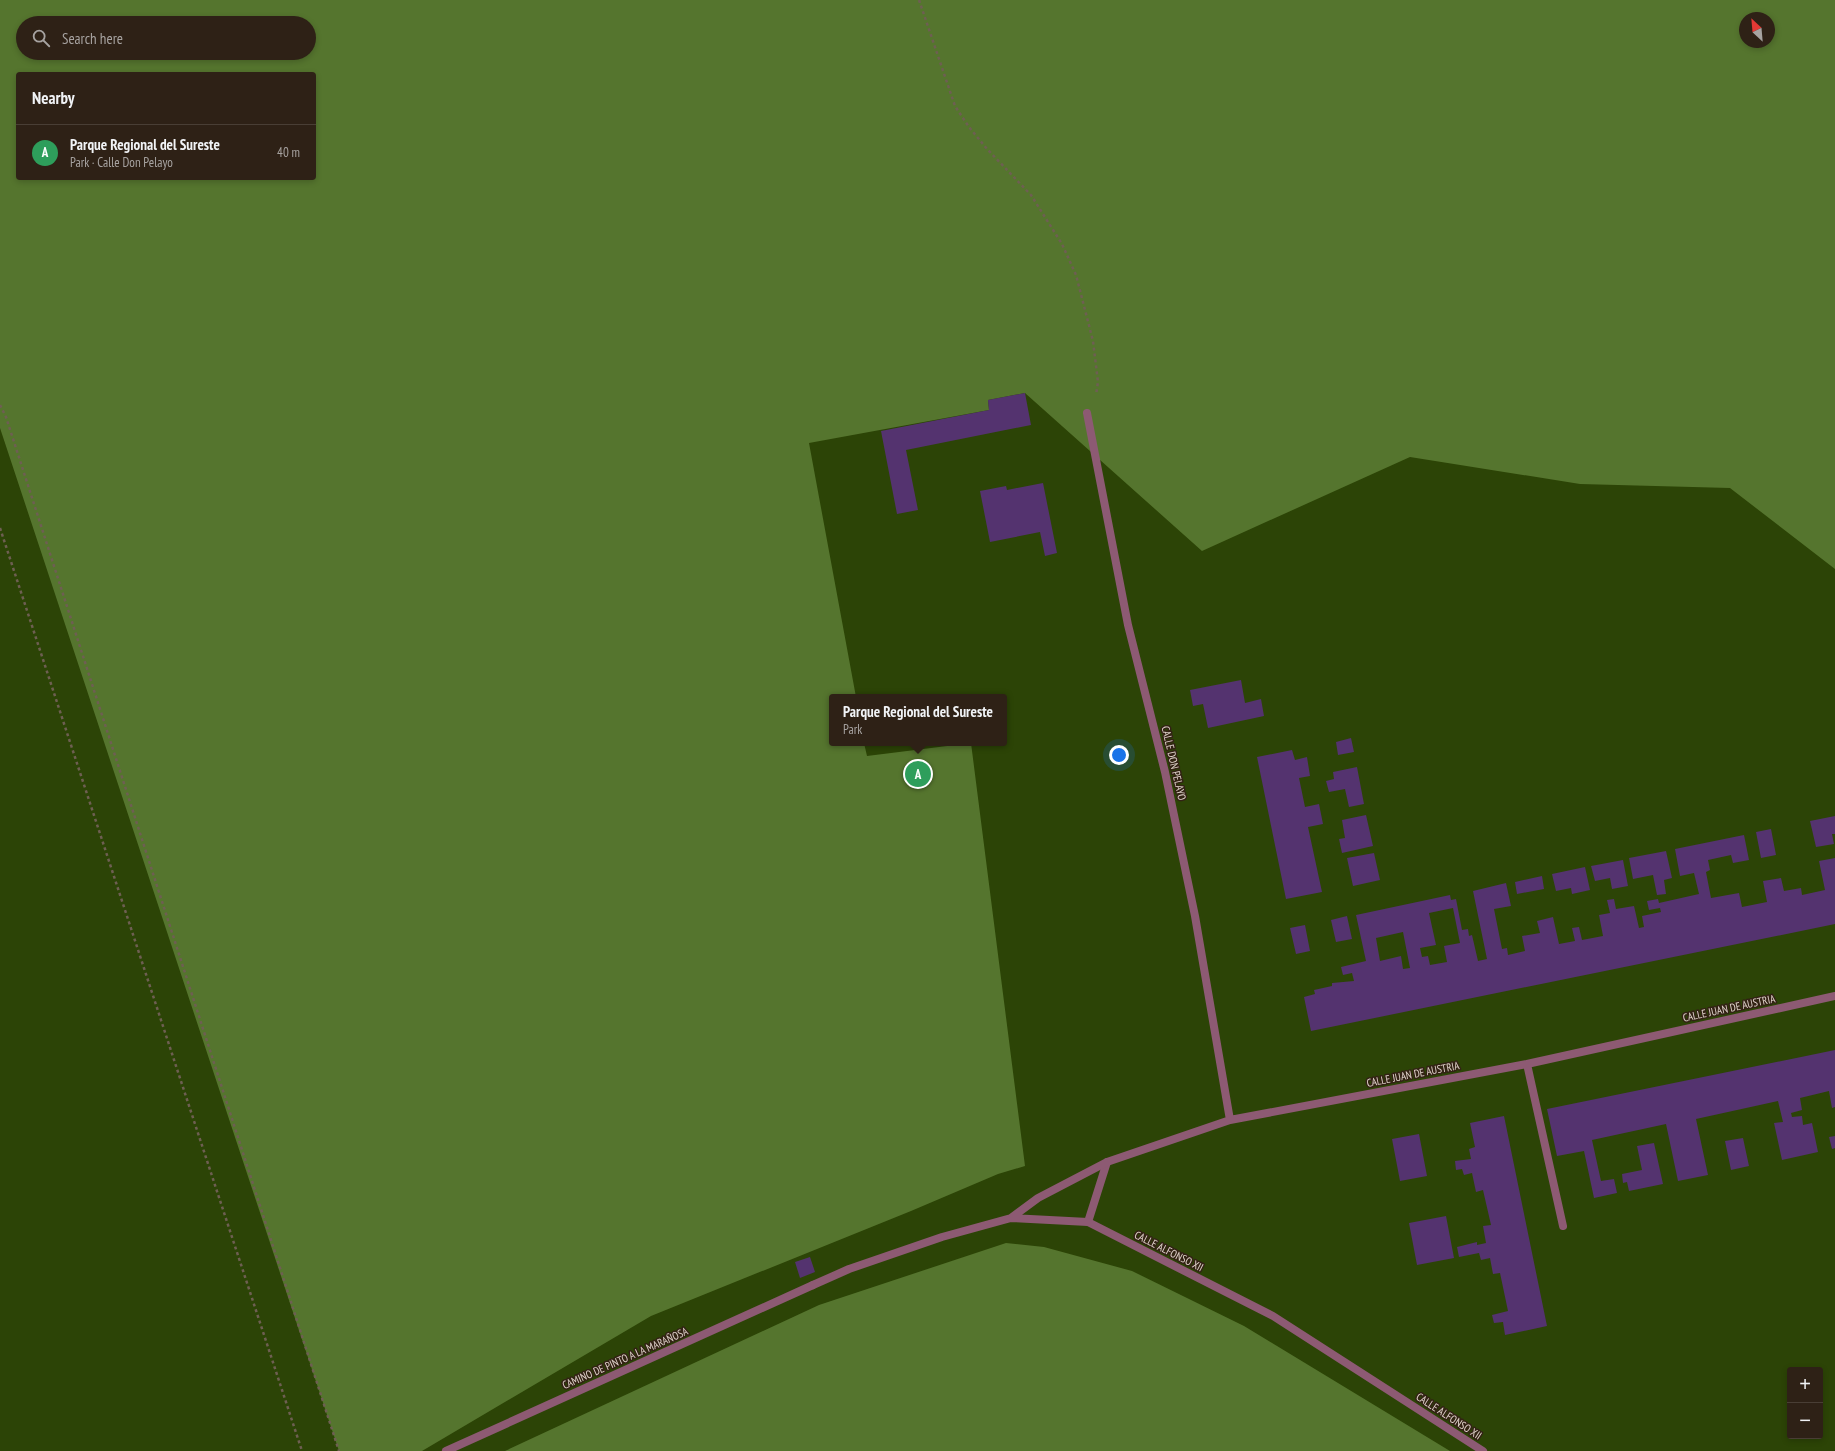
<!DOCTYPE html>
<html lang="en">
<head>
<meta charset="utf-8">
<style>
	body { margin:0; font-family:"PT Sans Narrow",sans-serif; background:#3a2e23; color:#f1f3f6 }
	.controls { position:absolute; right:12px; bottom:12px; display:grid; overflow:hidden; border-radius:4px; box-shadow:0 2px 6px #0003 }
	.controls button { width:36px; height:36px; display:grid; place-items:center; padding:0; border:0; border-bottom:1px solid #493e35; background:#2e2116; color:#f1f3f6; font:20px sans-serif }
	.compass { position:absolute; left:1739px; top:12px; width:36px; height:36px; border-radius:50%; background:#2e2116; box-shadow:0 2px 6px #0003; rotate:334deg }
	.you { position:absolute; left:1119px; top:755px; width:14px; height:14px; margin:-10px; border:3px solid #fff; border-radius:50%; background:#1a73e8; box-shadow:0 0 0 6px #1a73e833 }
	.badge { display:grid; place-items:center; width:26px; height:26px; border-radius:50%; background:#fd86e1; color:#fff; font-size:13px; font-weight:700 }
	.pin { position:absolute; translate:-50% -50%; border:2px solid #fff; box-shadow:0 1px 4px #0006 }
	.popup { position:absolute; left:829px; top:694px; width:178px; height:52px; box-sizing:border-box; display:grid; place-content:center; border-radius:4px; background:#2e2116; filter:drop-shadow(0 1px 3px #0005); font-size:13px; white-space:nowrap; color:#a7a3a1 }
	.popup b { font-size:15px; color:#f1f3f6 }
	.popup::after { content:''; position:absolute; left:50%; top:100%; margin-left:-8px; border:8px solid transparent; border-top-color:#2e2116 }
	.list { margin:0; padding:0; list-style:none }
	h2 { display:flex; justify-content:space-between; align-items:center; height:52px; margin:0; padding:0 16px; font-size:17px }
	h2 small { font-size:13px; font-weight:400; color:#a7a3a1 }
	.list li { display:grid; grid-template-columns:26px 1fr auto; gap:12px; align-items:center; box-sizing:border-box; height:56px; padding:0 16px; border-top:1px solid #493e35 }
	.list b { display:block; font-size:15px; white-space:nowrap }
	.list p { margin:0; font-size:13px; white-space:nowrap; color:#a7a3a1 }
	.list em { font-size:13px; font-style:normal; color:#a7a3a1 }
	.icon { flex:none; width:22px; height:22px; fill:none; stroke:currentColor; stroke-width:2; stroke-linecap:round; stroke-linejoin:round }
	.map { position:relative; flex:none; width:1835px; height:1451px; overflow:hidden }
	.search { position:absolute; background:#2e2116; box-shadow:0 2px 6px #0003; left:16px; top:16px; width:300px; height:44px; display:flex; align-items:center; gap:10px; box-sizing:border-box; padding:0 14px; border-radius:22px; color:#a7a3a1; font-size:15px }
	.panel { position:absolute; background:#2e2116; box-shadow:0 2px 6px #0003; left:16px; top:72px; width:300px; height:108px; border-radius:4px }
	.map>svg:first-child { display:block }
	.green { fill:#2c4406; fill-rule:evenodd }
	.forest { fill:#55752e; fill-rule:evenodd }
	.building { fill:#54336f; fill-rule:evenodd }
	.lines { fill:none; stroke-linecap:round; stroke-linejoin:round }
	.path { stroke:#6e5f52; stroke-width:2.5; stroke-dasharray:3 3; stroke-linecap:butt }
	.service { stroke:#8d5a73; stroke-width:8 }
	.minor { stroke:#8d5a73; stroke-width:8 }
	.labels { text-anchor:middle; stroke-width:3; stroke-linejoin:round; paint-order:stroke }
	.street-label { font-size:11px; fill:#e0d4cb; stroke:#332215 }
</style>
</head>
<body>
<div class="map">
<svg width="1835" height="1451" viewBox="0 0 1835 1451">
	<rect width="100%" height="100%" fill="#3d2c1e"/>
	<path class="green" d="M0,0h1835v1451h-1835zM1745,18h24v24h-24zM23,23h286v30h-286zM18,74h296v104h-296zM832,697h172v46h-172zM1790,1370h30v66h-30z"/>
	<path class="forest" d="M0,0h1835v569l-105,-81 -150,-4 -170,-27 -208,94 -177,-158 -37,7 1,10 -180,33 47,254h-24v46h32l3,13 104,-13 54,423 -27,8 -87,37 -260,105 -229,135h-83l-339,-1023zM1745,18h24v24h-24zM23,23h286v30h-286zM18,74h296v104h-296z
		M1006,1243l38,4 88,24 112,55 206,125h-945l314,-146z"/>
	<path class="building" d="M1025,393l6,32 -125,25 12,60 -21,4 -16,-83 108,-21 -1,-10z
		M1043,483l14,70 -12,3 -5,-24 -50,10 -10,-51 26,-5 1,4z
		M1241,680l4,23 16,-4 3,17 -56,12 -5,-24 -10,2 -3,-16z
		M1351,738l3,14 -16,3 -2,-13z
		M1292,750l3,10 12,-3 3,19 -11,2 6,29 14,-3 4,20 -15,3 14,65 -36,7 -29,-142z
		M1357,767l7,37 -15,3 -4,-18 -16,3 -3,-11 8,-2 -1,-7z
		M1366,815l7,31 -31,7 -3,-14 6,-1 -3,-18z
		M1835,816v18h-3l2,10 -18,3 -6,-26z
		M1771,829l5,26 -15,3 -5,-26z
		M1744,835l5,25 -16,3 -2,-8 -23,5 2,10 -4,2 5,26 28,-5 3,14 25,-5 -4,-21 18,-3 3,13 17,-3 1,7 23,-5 -6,-29 16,-3v66l-524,107 -7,-34 11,-3 -1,-4 18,-4v-3l22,-2 -2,-8 -9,2 -2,-8 25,-6 -10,-46 94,-20 1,5 5,-1 6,31 6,-1 1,7 3,-1 6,26 9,-2 -14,-68 33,-8 5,23 -17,3 8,40 5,-1 1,7 17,-4 -3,-15 18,-3 -3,-12 16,-4 6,27 16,-3 -3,-13 7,-1 3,13 21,-4 -4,-21 11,-2 -3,-13 7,-1 2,10 18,-3 5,22 5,-1 -2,-11 19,-4 -1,-4 -11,2 -2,-9 11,-2 1,4 40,-9 -5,-21 -14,3 -5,-27zM1453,908l7,35 -16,3 3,16 -17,3 -2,-9 -6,1 -2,-9 16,-3 -7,-32zM1403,932l7,36 -7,1 -2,-13 -21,5 -4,-23z
		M1666,851l6,27 -8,2 2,14 -9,1 -4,-20 -20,4 -4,-21z
		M1374,853l6,27 -27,6 -6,-28z
		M1623,860l5,26 -16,3 -2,-11 -15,3 -4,-15z
		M1585,867l5,23 -18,4 -1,-6 -15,3 -4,-17z
		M1542,876l2,13 -27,5 -2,-12z
		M1347,916l5,23 -16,3 -5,-22z
		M1305,925l5,26 -14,3 -6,-26z
		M1835,1050v57l-3,1 -3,-17 -29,7 2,12 -11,3 1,4 10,-1 1,9 9,-2 6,29 -36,8 -8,-37 9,-1 -5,-21 -82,18 12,56 -30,6 -12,-57 -74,16 9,41 13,-2 3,14 -23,5 -10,-47 -27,5 -10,-47z
		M1504,1116l43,210 -42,9 -2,-13 -9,1 -2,-8 16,-4 -8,-38 -7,1 -3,-16 -9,2 -2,-7 -20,4 -2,-10 20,-5v3l9,-2 -3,-17 8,-1 -8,-35 -7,2 -4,-19 -8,2 -2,-6 -6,1 -1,-9 16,-2 -2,-10 6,-2 -5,-24z
		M1419,1134l8,42 -27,5 -8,-42z
		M1835,1136v12l-3,1 -3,-12z
		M1743,1138l6,28 -18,4 -6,-29z
		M1654,1143l9,41 -34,7 -2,-9 -4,1 -1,-9 20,-4 -5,-24z
		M1446,1216l8,42 -37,7 -8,-42z
		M810,1257l5,15 -15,6 -5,-16z"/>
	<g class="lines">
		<path class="path" d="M919,0l36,106 14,21 18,22 44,46 31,49 14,31 17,66 5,41 -2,13
			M0,405l6,12 333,1034
			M0,528l302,923"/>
		<path class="service" d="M1088,1222l19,-60
			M446,1451l367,-166"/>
		<path class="minor" d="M1087,413l41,212 37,147 30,144 35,204
			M1527,1064l36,162
			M1011,1218l27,-20 69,-36 123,-42 297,-56 308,-68
			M813,1285l36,-16 93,-32 69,-19 77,4 185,94 210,135"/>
	</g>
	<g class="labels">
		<g class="street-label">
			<text transform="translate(1174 763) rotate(77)" y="4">CALLE DON PELAYO</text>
			<text transform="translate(1729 1008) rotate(-12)" y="4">CALLE JUAN DE AUSTRIA</text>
			<text transform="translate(1413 1074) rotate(-11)" y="4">CALLE JUAN DE AUSTRIA</text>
			<text transform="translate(1169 1251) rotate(27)" y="4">CALLE ALFONSO XII</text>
			<text transform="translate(625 1358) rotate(-24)" y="4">CAMINO DE PINTO A LA MARAÑOSA</text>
			<text transform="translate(1449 1416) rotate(33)" y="4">CALLE ALFONSO XII</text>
		</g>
	</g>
</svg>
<div class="controls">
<button>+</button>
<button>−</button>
</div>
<svg class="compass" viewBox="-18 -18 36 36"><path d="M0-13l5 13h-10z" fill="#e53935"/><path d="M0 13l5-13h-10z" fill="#a7a3a1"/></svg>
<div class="you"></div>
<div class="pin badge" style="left:918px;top:774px;background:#2e9e5b">A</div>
<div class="popup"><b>Parque Regional del Sureste</b>Park</div>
<div class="search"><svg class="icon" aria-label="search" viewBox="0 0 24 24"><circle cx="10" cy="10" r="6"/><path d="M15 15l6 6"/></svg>Search here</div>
<section class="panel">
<h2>Nearby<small></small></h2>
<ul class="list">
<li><span class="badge" style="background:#2e9e5b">A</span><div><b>Parque Regional del Sureste</b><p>Park · Calle Don Pelayo</p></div><em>40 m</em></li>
</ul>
</section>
</div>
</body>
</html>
